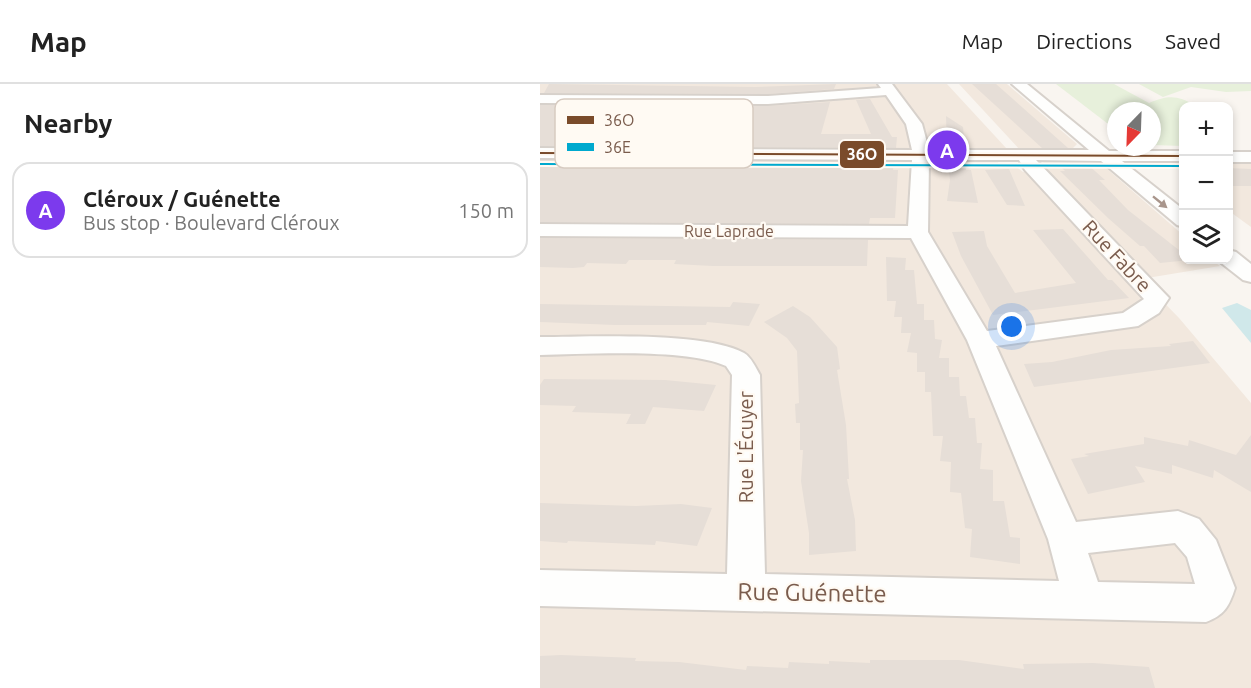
<!DOCTYPE html>
<html lang="en">
<head>
<meta charset="utf-8">
<style>
	body { margin:0; font-family:Ubuntu,sans-serif; background:#f2f2f2; color:#222 }
	.controls { position:absolute; right:18px; top:18px; display:grid; overflow:hidden; border-radius:12px; box-shadow:0 3px 9px #0003 }
	.controls button { width:54px; height:54px; display:grid; place-items:center; padding:0; border:0; border-bottom:2px solid #e0e0e0; background:#fff; color:#222; font:30px sans-serif }
	.compass { position:absolute; left:567px; top:18px; width:54px; height:54px; border-radius:50%; background:#fff; box-shadow:0 3px 9px #0003; rotate:203deg }
	.you { position:absolute; left:472px; top:243px; width:21px; height:21px; margin:-15px; border:4px solid #fff; border-radius:50%; background:#1a73e8; box-shadow:0 0 0 9px #1a73e833 }
	.badge { display:grid; place-items:center; width:39px; height:39px; border-radius:50%; background:#7c3aed; color:#fff; font-size:20px; font-weight:700 }
	.pin { position:absolute; translate:-50% -50%; border:3px solid #fff; box-shadow:0 2px 6px #0006 }
	.list { margin:0; padding:0; list-style:none }
	h2 { display:flex; justify-content:space-between; align-items:center; height:78px; margin:0; padding:0 24px; font-size:26px }
	h2 small { font-size:20px; font-weight:400; color:#767676 }
	.list li { display:grid; grid-template-columns:39px 1fr auto; gap:18px; align-items:center; box-sizing:border-box; height:96px; margin:0 12px 12px; padding:0 12px; border:2px solid #e0e0e0; border-radius:18px }
	.list b { display:block; font-size:22px; white-space:nowrap }
	.list p { margin:0; font-size:20px; white-space:nowrap; color:#767676 }
	.list em { font-size:20px; font-style:normal; color:#767676 }
	.icon { flex:none; width:33px; height:33px; fill:none; stroke:currentColor; stroke-width:2; stroke-linecap:round; stroke-linejoin:round }
	.map { position:relative; flex:none; width:711px; height:604px; overflow:hidden }
	header { display:flex; align-items:center; gap:36px; box-sizing:border-box; height:84px; padding:0 30px; background:#fff; border-bottom:2px solid #e0e0e0 }
	header strong { font-size:28px }
	nav { display:flex; gap:33px; margin-inline-start:auto; font-size:21px }
	main { display:flex }
	aside { flex:1; background:#fff }
	.map>svg:first-child { display:block }
	.residential { fill:#f2e8de }
	.green { fill:#e7f0db }
	.water { fill:#d0e8ea }
	.building { fill:#e6ded7 }
	.lines { fill:none; stroke-linecap:round; stroke-linejoin:round }
	.minor-casing { stroke:#d7d1cb; stroke-width:4 }
	.minor { fill:#fefefd; fill-rule:evenodd }
	.bus-1-casing { stroke:#fffaf3; stroke-width:4 }
	.bus-2-casing { stroke:#fffaf3; stroke-width:4 }
	.bus-1 { fill:#7a4b2a; fill-rule:evenodd }
	.bus-2 { fill:#00a9ce; fill-rule:evenodd }
	.oneway { fill:#a8958b }
	.labels { text-anchor:middle; stroke-width:4.5; stroke-linejoin:round; paint-order:stroke }
	.far-street-label { font-size:16px; fill:#7a5c4d; stroke:#fffaf3 }
	.street-label { font-size:20px; fill:#7a5c4d; stroke:#fffaf3 }
	.near-street-label { font-size:24px; fill:#7a5c4d; stroke:#fffaf3 }
	.key { fill:#fffaf3; stroke:#d7cbc1; stroke-width:1.5 }
	.key-label { font-size:16px; fill:#7a5c4d }
	.line-badge { stroke:#fffaf3; stroke-width:2 }
	.badge-label { font-size:16px; text-anchor:middle; font-weight:bold; fill:#fff }
</style>
</head>
<body>
<header>
<strong>Map</strong>
<nav><a>Map</a><a>Directions</a><a>Saved</a></nav>
</header>
<main>
<aside>
<h2>Nearby<small></small></h2>
<ul class="list">
<li><span class="badge">A</span><div><b>Cléroux / Guénette</b><p>Bus stop · Boulevard Cléroux</p></div><em>150 m</em></li>
</ul>
</aside>
<div class="map">
<svg width="711" height="604" viewBox="0 0 711 604">
	<rect width="100%" height="100%" fill="#f9f5f0"/>
	<path class="residential" d="M0,0h407l60,65h-18l10,15h14l10,8 26,-1 -7,-8 5,-2 49,2 10,5 77,67 1,25h28l8,6 -79,13 38,39 72,85v285h-711z
		M419,0h48l70,60 -4,4 -53,2z
		M688,75h23v68l-22,-16z"/>
	<path class="green" d="M516,0h58l35,19c20,-8 28,-8 47,3h-12l-1,40 -31,-1v-34h-36v19z
		M599,0h112v7l-25,1 -35,-5 -28,10z"/>
	<path class="water" d="M697,219l14,7v33l-29,-35z"/>
	<path class="building" d="M9,0l206,3 81,-3 -2,5 -66,5 -224,-1z
		M432,0h24l72,64h-26z
		M330,15l22,38h5l-1,11 -356,-2v-41l228,1 62,-4 -9,32h50l-15,-34z
		M406,32l17,11 2,21h-18z
		M0,76l354,2 -1,8h5l-3,48h-25l-1,6 -329,-2z
		M408,78h18v8h5l7,33 -31,-2 3,-21z
		M517,79h29l19,17h-6l29,30 56,44v6h6l-30,3 -16,-17h-4l-32,-28 -48,-47h5z
		M688,84l23,1v17h-23z
		M469,85l6,14 10,23 -18,-1 -22,-35z
		M523,145l45,51h4l17,18 -136,17 -32,-59 -9,-24 32,-1 3,15 28,47 61,-10 -43,-53z
		M0,154l328,2 -1,26h-154l-39,-2 2,-4h-47l-3,4 -39,-1 -3,4 -11,1 -33,-1z
		M346,173l20,1 -1,12h9l3,34h7v16h10l1,19 7,1 -3,18h10v19h10l1,19h6l3,22h6l2,25h5l-2,26 13,1v31h11l6,36 10,1v26l-50,-7 2,-28 -7,-1 -4,-35 -11,-1 1,-30 -11,-1 3,-25h-10l-2,-44h-6v-20h-8v-19l-10,-1 4,-19h-10l1,-16h-8l2,-16h-9z
		M193,218l27,2 -11,22 -42,-4 -1,3h-91l-75,-3v-18l190,3z
		M253,222l17,11 27,30 3,22 -3,1 9,55 3,54h-2l8,41 1,31 -47,4v-22l-8,-52 2,-31h-3v-27h-4l-1,-19 4,-1 -2,-52 -10,-13 -23,-16z
		M653,257l17,22 -176,24 -10,-23 28,-2 59,-12 60,-4 -2,-2z
		M4,295l121,1 51,5 -12,26 -51,-4 -8,17h-19l5,-10 -59,-2 4,-6 -36,-1v-20z
		M711,351v57l-37,-22 -1,8 -41,-13v9l-37,-8 10,16 -57,12 -17,-35 18,-3 -5,-2 60,-10v-7l44,9 1,-6 47,15z
		M0,419l96,3 45,-2 31,4 -15,38 -41,-5 -1,4 -87,-4 -1,2 -27,-2z
		M21,571l75,3 -1,3 44,1 67,8 1,-4 41,2 1,-6 40,2v-3l41,2v-3h89l65,9 -1,-5 70,-1 56,4 6,21h-615v-32z"/>
	<g class="lines">
		<defs>
			<path id="minor" d="M338,0h14l30,40 7,26h160l-77,-66h15l82,67h75v10h-62l62,49v17l-7,-2 -76,-64 -65,-1 133,138 -10,15 -21,13 -142,20 80,176 102,-11 21,8 17,21 19,48c-6,19 -11,27 -29,34l-666,-16v-36l187,4 5,-199 -6,-9c-39,-18 -140,-12 -186,-11v-18c48,0 164,-6 204,16 7,4 12,15 16,22l5,199 294,7 -11,-42 -81,-199 -56,-102 -371,-2v-12l368,2 4,-66 -372,-2v-10l372,2 -6,-26 -20,-29 -118,9 -228,-1v-8l228,1 113,-8zM389,76h90l6,10 119,129 -21,14 -136,18 -59,-99zM635,459l12,14 8,27 -97,-2 -10,-29z
				M688,68h23v10h-23z
				M688,166l8,2 15,12v18l-8,-2 -23,-18 -1,-2h9z"/>
		</defs>
		<use href="#minor" class="minor-casing"/>
		<use href="#minor" class="minor"/>
		<defs>
			<path id="bus-1" d="M0,68l644,3v2l-644,-3z"/>
			<path id="bus-2" d="M0,79l644,2v2l-644,-2z"/>
		</defs>
		<use href="#bus-1" class="bus-1-casing"/>
		<use href="#bus-2" class="bus-2-casing"/>
		<use href="#bus-1" class="bus-1"/>
		<use href="#bus-2" class="bus-2"/>
	</g>
	<defs><path id="oneway-solid" d="M-6-.8H1V-3.2L6.5 0L1 3.2V.8H-6Z" transform="scale(1.5)"/></defs>
	<use class="oneway" href="#oneway-solid" transform="translate(620 118) rotate(39)"/>
	<g class="labels">
		<g class="far-street-label">
			<text x="189" y="153">Rue Laprade</text>
		</g>
		<g class="street-label">
			<text transform="translate(577 172) rotate(47)" y="7">Rue Fabre</text>
			<text transform="translate(206 363) rotate(-90)" y="7">Rue L'Écuyer</text>
		</g>
		<g class="near-street-label">
			<text transform="translate(272 509) rotate(1)" y="8">Rue Guénette</text>
		</g>
	</g>
	<rect x="15" y="15" width="198" height="69" rx="9" class="key"/>
	<rect x="27" y="32" width="27" height="8" fill="#7a4b2a"/>
	<rect x="27" y="59" width="27" height="8" fill="#00a9ce"/>
	<g class="key-label">
		<text x="64" y="42">36O</text>
		<text x="64" y="69">36E</text>
	</g>
	<rect class="line-badge" x="299" y="56" width="46" height="29" rx="6" fill="#7a4b2a"/>
	<g class="badge-label">
		<text x="322" y="76">36O</text>
	</g>
</svg>
<div class="controls">
<button>+</button>
<button>−</button>
<button><svg class="icon" aria-label="layers" viewBox="0 0 24 24"><path d="M12 4l9 5-9 5-9-5zM3 14l9 5 9-5"/></svg></button>
</div>
<svg class="compass" viewBox="-18 -18 36 36"><path d="M0-13l5 13h-10z" fill="#e53935"/><path d="M0 13l5-13h-10z" fill="#767676"/></svg>
<div class="you"></div>
<div class="pin badge" style="left:407px;top:66px">A</div>
</div>
</main>
</body>
</html>
